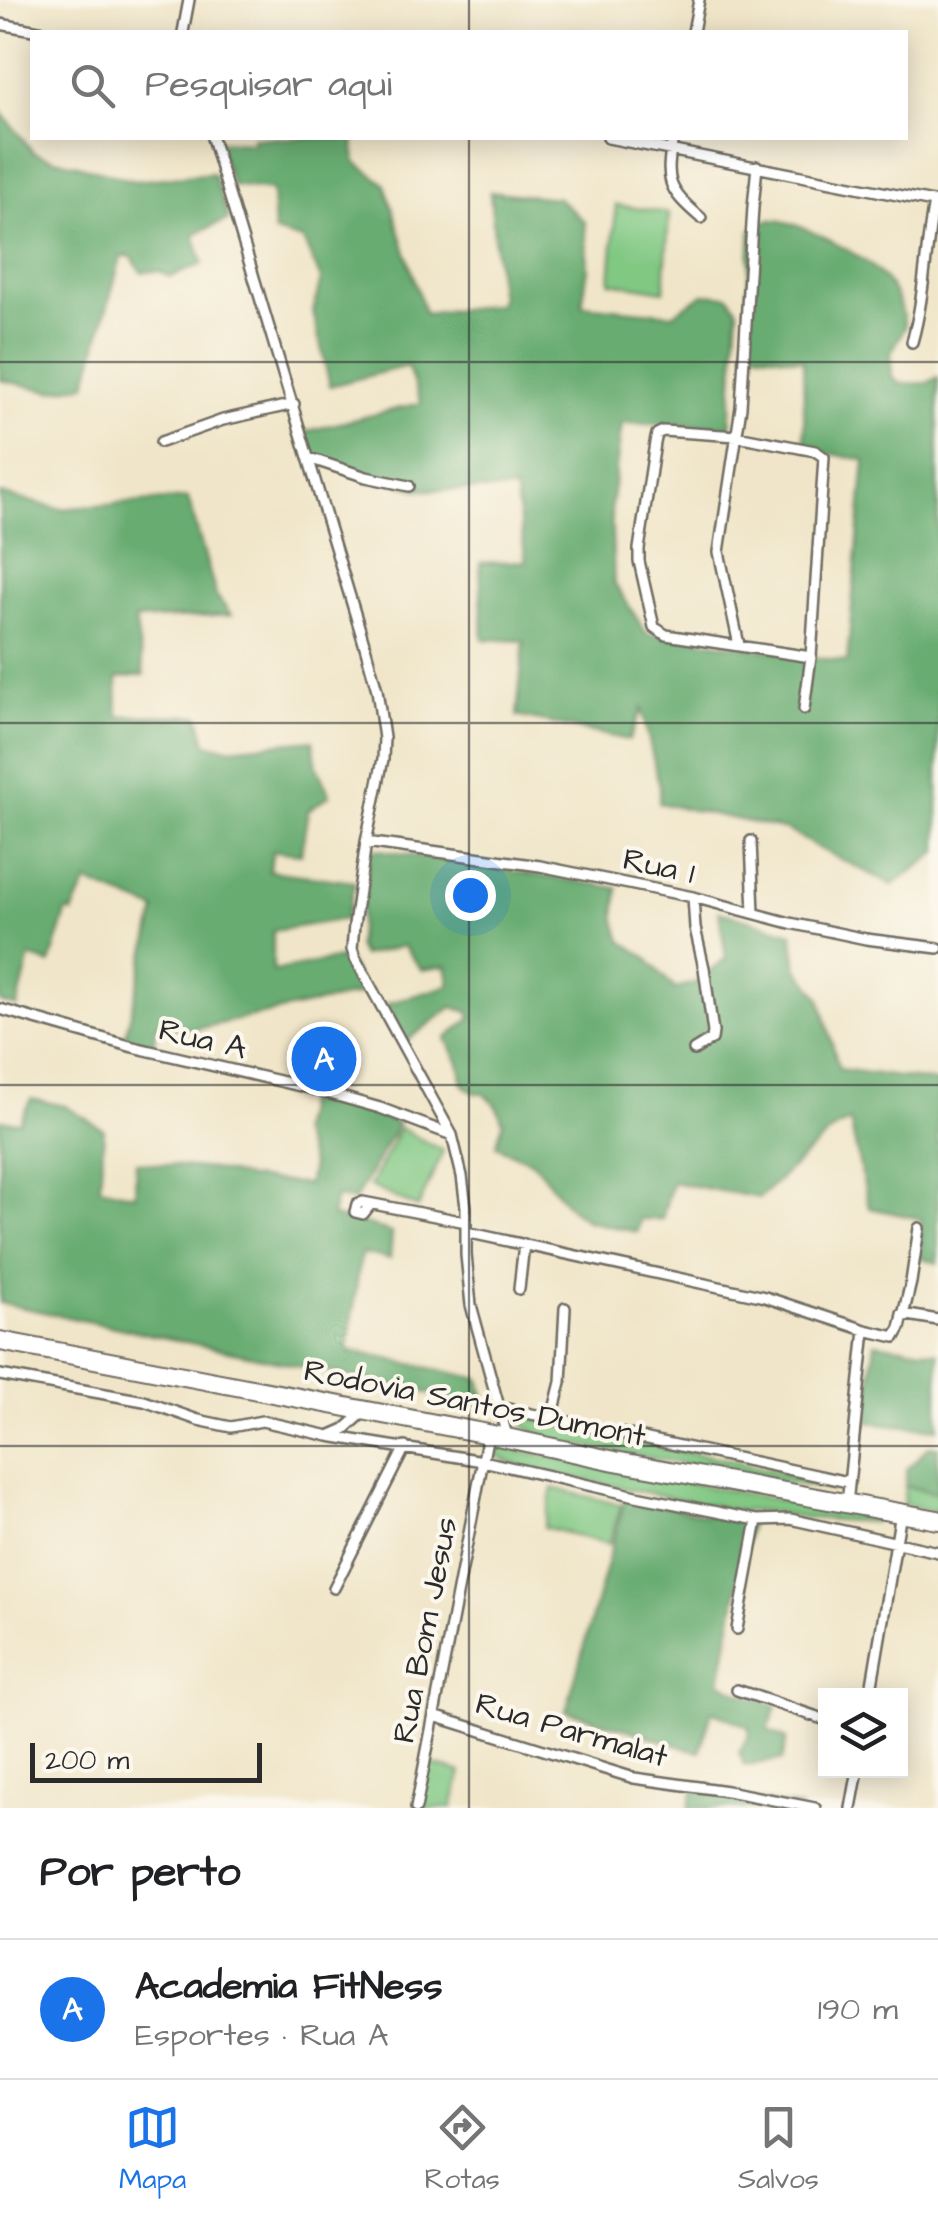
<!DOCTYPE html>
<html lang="pt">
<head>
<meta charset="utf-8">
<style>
	body { margin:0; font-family:"Architects Daughter",sans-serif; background:#f6f6f6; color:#202124 }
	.controls { position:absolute; right:30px; bottom:30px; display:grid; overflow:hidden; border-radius:0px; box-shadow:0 5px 25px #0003 }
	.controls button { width:90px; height:90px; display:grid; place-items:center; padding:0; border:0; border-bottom:2px solid #e0e0e0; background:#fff; color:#202124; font:50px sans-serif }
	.scale { position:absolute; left:30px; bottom:25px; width:232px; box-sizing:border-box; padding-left:10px; border:5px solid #2b2b2b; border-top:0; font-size:28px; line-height:35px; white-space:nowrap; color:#2b2b2b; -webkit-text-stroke:8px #fbf7ec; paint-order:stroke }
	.you { position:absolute; left:470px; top:895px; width:35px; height:35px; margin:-25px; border:8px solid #fff; border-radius:50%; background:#1a73e8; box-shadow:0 0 0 15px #1a73e833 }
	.badge { display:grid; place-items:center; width:65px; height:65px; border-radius:50%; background:#1a73e8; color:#fff; font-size:32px; font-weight:700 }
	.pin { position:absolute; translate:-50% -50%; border:5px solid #fff; box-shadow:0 2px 10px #0006 }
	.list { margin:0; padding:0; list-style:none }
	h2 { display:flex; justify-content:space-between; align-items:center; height:130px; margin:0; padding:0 40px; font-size:42px }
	h2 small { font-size:32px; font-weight:400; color:#757577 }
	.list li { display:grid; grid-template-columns:65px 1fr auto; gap:30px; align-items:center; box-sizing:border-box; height:140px; padding:0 40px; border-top:2px solid #e0e0e0 }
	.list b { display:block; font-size:38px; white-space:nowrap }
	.list p { margin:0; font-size:32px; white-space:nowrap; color:#757577 }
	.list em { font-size:32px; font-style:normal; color:#757577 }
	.icon { flex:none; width:55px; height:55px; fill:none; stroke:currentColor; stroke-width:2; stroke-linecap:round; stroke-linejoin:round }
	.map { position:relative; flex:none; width:938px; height:1808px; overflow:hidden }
	.search { position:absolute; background:#fff; box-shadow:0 5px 25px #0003; left:30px; right:30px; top:30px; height:110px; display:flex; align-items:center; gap:25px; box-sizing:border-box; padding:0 35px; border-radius:0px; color:#757577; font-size:38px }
	.sheet { height:270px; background:#fff }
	nav { display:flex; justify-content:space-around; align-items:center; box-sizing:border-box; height:140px; border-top:2px solid #e0e0e0; background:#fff; font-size:28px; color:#757577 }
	nav a { display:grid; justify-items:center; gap:5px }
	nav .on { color:#1a73e8 }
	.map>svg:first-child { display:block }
	.green { fill:#81c883; stroke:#567a57; stroke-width:2.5 }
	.forest { fill:#68ac71; stroke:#4a6c4e; stroke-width:2.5 }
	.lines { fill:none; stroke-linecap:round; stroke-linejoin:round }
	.street-casing { stroke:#706c62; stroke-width:14 }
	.highway-casing { stroke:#706c62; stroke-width:22 }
	.street { stroke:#fff; stroke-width:9 }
	.highway { stroke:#fff; stroke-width:18 }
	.grid { fill:none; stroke:#2b2b2b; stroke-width:2.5; stroke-opacity:0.55 }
	.labels { text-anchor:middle; stroke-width:8; stroke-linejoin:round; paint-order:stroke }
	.street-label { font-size:32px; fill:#2b2b2b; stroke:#fbf7ec }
</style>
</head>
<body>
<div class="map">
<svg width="938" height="1808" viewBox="0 0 938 1808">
	<rect width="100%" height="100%" fill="#fbf7ec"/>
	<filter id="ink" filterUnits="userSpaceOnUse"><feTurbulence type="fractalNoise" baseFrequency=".01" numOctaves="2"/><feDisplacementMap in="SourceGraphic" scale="20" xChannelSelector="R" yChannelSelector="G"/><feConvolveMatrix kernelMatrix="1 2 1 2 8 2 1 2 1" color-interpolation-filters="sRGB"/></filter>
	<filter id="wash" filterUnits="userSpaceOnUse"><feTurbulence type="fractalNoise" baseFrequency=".0048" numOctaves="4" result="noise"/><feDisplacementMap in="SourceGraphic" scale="40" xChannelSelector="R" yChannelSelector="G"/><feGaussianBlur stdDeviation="2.25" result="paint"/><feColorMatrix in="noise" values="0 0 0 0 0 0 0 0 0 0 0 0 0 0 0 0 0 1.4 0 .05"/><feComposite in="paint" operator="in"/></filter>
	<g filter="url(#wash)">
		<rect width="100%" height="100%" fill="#f0e5c8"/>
		<path class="green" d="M616,205l53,8 -5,78 -54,-9z
			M400,1128l43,23 -25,57 -48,-22z
			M517,1414l156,36 59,10 18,6 90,18 1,2 -10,4 -280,-50 -33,-18 -3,-4z
			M490,1445l379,72 4,5 -64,-4 -42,-7h-27l-203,-40 -29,-9 -20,-12z
			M905,1486l33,7v19l-35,-8z
			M553,1488l68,17 -12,39 -65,-17z
			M429,1764l32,8 -9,36h-35z"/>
		<path class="forest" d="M0,110l34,43 101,28 78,-8 16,46 -35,15 9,30 -33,13 -10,-6 -19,1 -10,-16 -10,1 -35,128 -35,6 -51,-11z
			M252,138h101l3,24 29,22 40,130 72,-10 3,-3 -10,-109 68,6 27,24 3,46 -6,37 91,9 31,-20 25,2 9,13 -8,118 -108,-4 -11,85 3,75 33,51 19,1 181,27 18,-202 -60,-11 -2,-89 -58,-10 6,-119c6,-5 11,-11 20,-11 23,-2 90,35 106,51 16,15 25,36 28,56l-14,26 1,24 8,7 27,-1 11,-6v475l-45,33 -69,-34 -37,-21 -128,-27 1,-13 -18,-81 -13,31 -112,-24 7,-75 -41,-2 -3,-76 46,-2 -11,-71h-97l-105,-33 -9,-25 117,-29 -14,-37 -77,20 -17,-74 8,-33 -18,-39 -29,-8 -2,-42 -40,-5 -15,-44 36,2z
			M0,494l60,15 128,-11 28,97 15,20 -96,5 9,55 -27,3 1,38h81l7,28 23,4 84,-8 4,27 13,28 -22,15 -7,44 -28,-3 -4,20 86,11 -9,37 -73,12v40l73,-14 18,36 -173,37 -34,-5 -4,22 -29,-6 32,-131 -69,-28 -15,31 -5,-3 -17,54 -20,-7 -13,50 -17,-5z
			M373,849l245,39 -3,29 7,24 24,16 29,32 22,-7 29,-24 -7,-47 73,22 5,34 23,31 19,71 99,13v181l-18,-5 1,-39 -52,-11 -19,-86 -15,6 -76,70 -87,-16 -10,37h-22l-3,13 -50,-11 -18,-14 -36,-45 -37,-16 7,-24 -8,-19 -12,-9 -10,-2 -10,-8 -4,-21 -13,-24 25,-21 -2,-6 -17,-5 -47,35 -19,-38 64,-19 -4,-19 -24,4 -19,-24 -41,10 -5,-10 12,-94z
			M307,1096l60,14 31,14 -44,77 -19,-4 -3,20 31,6 29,10 -2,26 -29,-6 -13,97 132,29 6,26 -486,-102v-183l19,2 12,-23 34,7 39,24 -4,57 35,8 1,-33 77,7 36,9 59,6 4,-18 -13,-35z
			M875,1343l63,9v77l-73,-7z
			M929,1446l9,1v46l-33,-7 2,-17z
			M625,1498l125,26 -30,157 17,11 40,14 -9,24 19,9 -5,21 -38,5 -5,-13 10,-16v-9l-37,-16 -12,41 -134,-41z
			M694,1790l108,18h-113z"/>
	</g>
	<g filter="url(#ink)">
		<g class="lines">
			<defs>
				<path id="street" d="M0,24l44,8
					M183,32l6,-32
					M693,32l6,-32
					M212,138l154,512 11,40 7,48 -1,21 -17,83 -12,83 -2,24 3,9 97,177 10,41 4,31v48l5,50 36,131
					M608,138l330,65
					M673,138c-8,43 -6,51 28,80
					M912,342c13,-46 13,-93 22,-140
					M663,431l74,5 78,15 9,6 -13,200 -145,-22 -12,-8 -15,-66v-12l16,-106 2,-9z
					M161,442l62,-22 71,-16
					M309,458l57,19 43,9
					M739,645l-20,-93 22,-145 12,-200 4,-41
					M804,709l7,-52
					M751,841l3,72
					M366,842l174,24 153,31 97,26 76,16 72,9
					M693,897l2,31 9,40 9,64 -1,7 -18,11
					M0,1009l133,38 176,41 71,20 72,27
					M371,1204l-8,10 -8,-2 2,-8 6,-2 103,20
					M466,1232l299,65 100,33 30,7 5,-9 11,-46 8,-54
					M519,1289l5,-45
					M902,1314l36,6
					M0,1375l144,26 54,19 33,7 31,-6 67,15 16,-7 20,-18
					M499,1407l349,75
					M552,1418l9,-36 4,-74
					M329,1436l154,25 153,35 121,24 33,-1 148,33
					M847,1504l18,-174
					M334,1588l71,-141
					M737,1629l20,-109
					M737,1690l89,30
					M870,1696l31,-183
					M434,1716l200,62 93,13 88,17
					M416,1808l72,-374
					M851,1808l7,-38"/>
				<path id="highway" d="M0,1341l488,93 127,27 323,59"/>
			</defs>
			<use href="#street" class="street-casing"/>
			<use href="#highway" class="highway-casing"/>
			<use href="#street" class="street"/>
			<use href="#highway" class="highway"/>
		</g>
	</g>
	<path class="grid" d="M469,0v32M469,138v1670M0,362h938M0,723h938M0,1085h938M0,1446h938"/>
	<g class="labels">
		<g class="street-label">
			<text transform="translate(659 865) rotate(12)" y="11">Rua 1</text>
			<text transform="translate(203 1038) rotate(13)" y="11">Rua A</text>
			<text transform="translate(475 1402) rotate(11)" y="11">Rodovia Santos Dumont</text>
			<text transform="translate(424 1630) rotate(-79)" y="11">Rua Bom Jesus</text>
			<text transform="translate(572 1729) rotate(16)" y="11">Rua Parmalat</text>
		</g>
	</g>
</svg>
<div class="controls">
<button><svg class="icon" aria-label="layers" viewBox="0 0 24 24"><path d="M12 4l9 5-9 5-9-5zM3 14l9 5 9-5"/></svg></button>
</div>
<div class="scale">200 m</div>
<div class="you"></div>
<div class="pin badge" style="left:324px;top:1059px">A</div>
<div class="search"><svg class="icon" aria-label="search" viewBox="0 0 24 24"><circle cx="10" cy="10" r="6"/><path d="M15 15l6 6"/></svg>Pesquisar aqui</div>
</div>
<section class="sheet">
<h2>Por perto<small></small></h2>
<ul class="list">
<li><span class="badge">A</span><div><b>Academia FitNess</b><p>Esportes · Rua A</p></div><em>190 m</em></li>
</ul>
</section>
<nav>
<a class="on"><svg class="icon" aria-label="map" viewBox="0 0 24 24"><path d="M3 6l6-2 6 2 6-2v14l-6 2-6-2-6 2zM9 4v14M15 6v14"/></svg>Mapa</a>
<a><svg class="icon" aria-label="directions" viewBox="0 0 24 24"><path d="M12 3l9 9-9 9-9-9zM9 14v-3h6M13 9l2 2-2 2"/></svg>Rotas</a>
<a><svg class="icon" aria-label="saved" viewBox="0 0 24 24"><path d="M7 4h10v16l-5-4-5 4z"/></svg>Salvos</a>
</nav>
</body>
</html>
